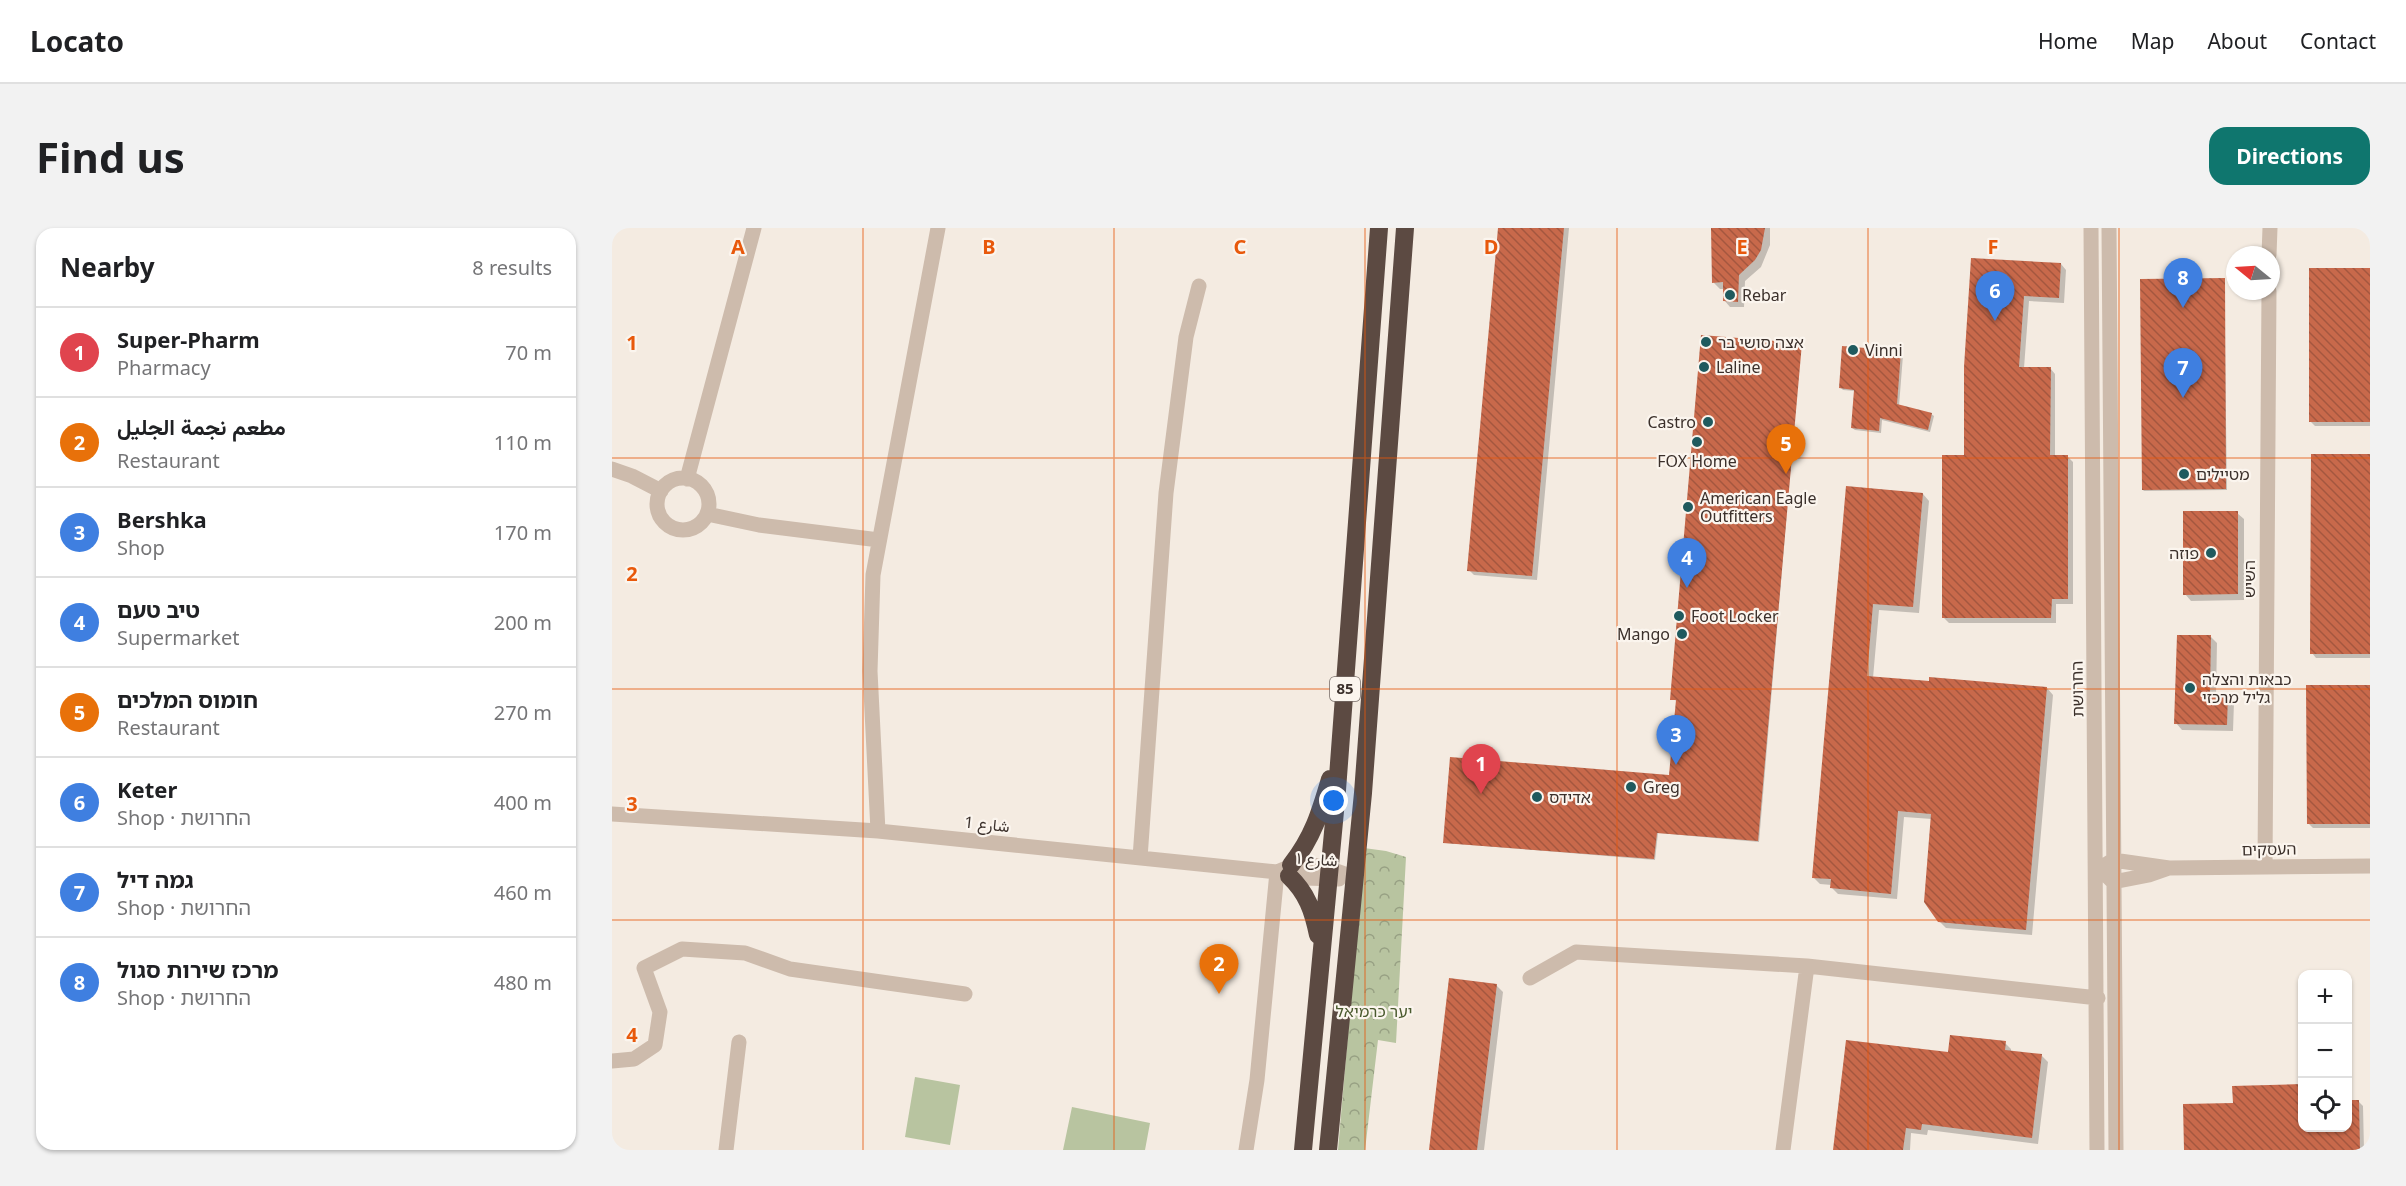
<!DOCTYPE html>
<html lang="en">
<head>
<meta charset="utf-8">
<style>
	body { margin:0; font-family:"Noto Sans",Vazirmatn,"Noto Sans Hebrew",sans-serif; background:#f2f2f2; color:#202124 }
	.controls { position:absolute; right:18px; bottom:18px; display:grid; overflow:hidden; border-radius:12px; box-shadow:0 2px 4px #0004 }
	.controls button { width:54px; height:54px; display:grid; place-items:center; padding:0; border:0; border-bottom:2px solid #e0e0e0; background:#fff; color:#202124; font:30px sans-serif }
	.compass { position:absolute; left:1614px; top:18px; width:54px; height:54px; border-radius:50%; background:#fff; box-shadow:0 2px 4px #0004; rotate:288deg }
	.you { position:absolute; left:722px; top:573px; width:21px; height:21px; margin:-15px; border:4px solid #fff; border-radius:50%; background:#1a73e8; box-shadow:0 0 0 9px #1a73e833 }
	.badge { display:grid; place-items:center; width:39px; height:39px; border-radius:50%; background:#0f766e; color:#fff; font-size:20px; font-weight:700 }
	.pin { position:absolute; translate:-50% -50px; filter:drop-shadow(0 2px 3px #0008) }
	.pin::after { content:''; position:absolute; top:32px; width:21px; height:18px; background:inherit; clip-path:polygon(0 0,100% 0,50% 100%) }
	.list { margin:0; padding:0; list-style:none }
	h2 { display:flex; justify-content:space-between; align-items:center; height:78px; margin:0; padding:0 24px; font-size:26px }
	h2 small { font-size:20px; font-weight:400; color:#757577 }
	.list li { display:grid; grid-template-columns:39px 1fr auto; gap:18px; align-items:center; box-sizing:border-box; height:90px; padding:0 24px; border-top:2px solid #e0e0e0 }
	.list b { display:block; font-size:22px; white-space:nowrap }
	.list p { margin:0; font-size:20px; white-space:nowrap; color:#757577 }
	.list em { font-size:20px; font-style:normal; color:#757577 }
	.icon { flex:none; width:33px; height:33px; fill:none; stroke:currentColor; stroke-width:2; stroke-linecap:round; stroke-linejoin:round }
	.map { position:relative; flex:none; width:1758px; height:922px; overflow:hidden; border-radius:18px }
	header { display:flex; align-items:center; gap:36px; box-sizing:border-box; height:84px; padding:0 30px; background:#fff; border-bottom:2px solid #e0e0e0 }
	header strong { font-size:28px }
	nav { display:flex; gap:33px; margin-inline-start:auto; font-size:21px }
	.intro { display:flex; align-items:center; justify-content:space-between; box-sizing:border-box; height:144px; padding:0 36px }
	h1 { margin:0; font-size:42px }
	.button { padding:15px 27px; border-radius:18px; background:#0f766e; color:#fff; font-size:21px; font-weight:700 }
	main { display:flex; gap:36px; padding:0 36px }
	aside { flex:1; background:#fff; border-radius:18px; box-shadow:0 2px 4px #0004 }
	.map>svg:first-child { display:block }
	.forest { fill:url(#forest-crowns) }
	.garden { fill:#b8c4a0 }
	.shadow { fill:#0003 }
	.building { fill:url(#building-back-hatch) }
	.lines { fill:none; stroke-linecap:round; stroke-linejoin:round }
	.minor { stroke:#cdbbac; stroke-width:15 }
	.highway { stroke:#5c4a42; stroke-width:18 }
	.grid { fill:none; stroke:#e8590c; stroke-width:1.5; stroke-opacity:0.55 }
	.poi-dot { fill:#1f5a5e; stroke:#fbf5ee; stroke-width:2 }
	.labels { text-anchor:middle; stroke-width:4.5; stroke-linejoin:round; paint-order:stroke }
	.shield { fill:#fbf5ee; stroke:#756b66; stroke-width:1.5 }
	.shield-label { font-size:15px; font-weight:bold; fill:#3b302b }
	.poi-label { font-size:16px; fill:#3b302b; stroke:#fbf5ee; text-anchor:start }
	.street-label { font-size:16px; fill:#3b302b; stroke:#fbf5ee }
	.park-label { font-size:16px; fill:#4a5a2e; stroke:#fbf5ee }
	.grid-label { font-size:20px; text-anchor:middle; font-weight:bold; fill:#e8590c; stroke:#fbf5ee; stroke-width:4.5; stroke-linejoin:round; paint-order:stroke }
</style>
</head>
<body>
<header>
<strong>Locato</strong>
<nav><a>Home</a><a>Map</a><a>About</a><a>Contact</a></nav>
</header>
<div class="intro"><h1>Find us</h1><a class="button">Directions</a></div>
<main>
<aside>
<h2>Nearby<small>8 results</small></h2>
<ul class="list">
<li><span class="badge" style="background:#e0444e">1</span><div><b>Super-Pharm</b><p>Pharmacy</p></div><em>70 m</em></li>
<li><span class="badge" style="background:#e8710a">2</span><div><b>مطعم نجمة الجليل</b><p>Restaurant</p></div><em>110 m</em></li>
<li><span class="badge" style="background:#3f7fe0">3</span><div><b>Bershka</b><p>Shop</p></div><em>170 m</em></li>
<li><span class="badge" style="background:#3f7fe0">4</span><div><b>טיב טעם</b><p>Supermarket</p></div><em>200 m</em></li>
<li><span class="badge" style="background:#e8710a">5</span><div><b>חומוס המלכים</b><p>Restaurant</p></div><em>270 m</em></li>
<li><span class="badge" style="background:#3f7fe0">6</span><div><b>Keter</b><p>Shop · החרושת</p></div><em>400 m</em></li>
<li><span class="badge" style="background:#3f7fe0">7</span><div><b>גמה דיל</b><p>Shop · החרושת</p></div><em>460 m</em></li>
<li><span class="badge" style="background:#3f7fe0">8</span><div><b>מרכז שירות סגול</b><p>Shop · החרושת</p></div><em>480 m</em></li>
</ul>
</aside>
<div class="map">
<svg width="1758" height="922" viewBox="0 0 1758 922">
	<defs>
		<pattern id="forest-crowns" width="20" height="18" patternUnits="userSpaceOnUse" patternTransform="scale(1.5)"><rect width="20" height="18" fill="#b8c4a0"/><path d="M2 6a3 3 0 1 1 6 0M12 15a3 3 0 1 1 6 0" fill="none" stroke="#97a083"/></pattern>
		<pattern id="building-back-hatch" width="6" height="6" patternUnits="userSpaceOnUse" patternTransform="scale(1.5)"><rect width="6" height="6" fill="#c8694b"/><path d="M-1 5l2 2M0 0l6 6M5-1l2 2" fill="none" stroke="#a4573f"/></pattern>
	</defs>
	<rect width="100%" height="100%" fill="#f4ebe1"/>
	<path class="forest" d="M752,620l22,3 20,6 -10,186 -18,-3 -13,110h-27z"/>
	<path class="garden" d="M303,849l45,8 -10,60 -45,-8z
		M460,879l78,16 -5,27h-82z"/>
	<path class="shadow" d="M888,0h69l-32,352 -63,-5 -5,-5z
		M1101,0h57v17l-9,22 -16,14 -1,26h-14l-6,-7 1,-11h-5l-6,-6z
		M1360,32l89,4 5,6 -2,33 -35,-2 -5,67h26l5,6v82h12l6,6v142h-17v19h-107l-6,-6 23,-161z
		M1758,41v157h-55l-5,-5z
		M1612,51l3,211 -83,1 -1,-1z
		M1189,117l-42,497 -101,-9 -3,27 -209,-17 -2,-1 227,-66 6,-75 -5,-2z
		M1288,124l3,3 -4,51 32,8 3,2 -4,16 -48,-12 -1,13 -26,-3 -3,-2 3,-37 -12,-1 -2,-2z
		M1758,228v202h-54l-4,-5z
		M1235,260l76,6 6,7 -10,112 -40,-3 -6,68 174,10 6,7 -21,240 -86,-7 -7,-7 -7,-102 -28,-2 -7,82 -59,-5 -6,-6v-3l-12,-1 -7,-7z
		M1625,285l7,6v81l-53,1 -6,-7z
		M1599,409l6,6 -1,52h11l7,7 -1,29 -51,-1 -6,-7z
		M1758,458v142h-57l-5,-5z
		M884,757l7,7 -19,158h-53z
		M1393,815l6,6v3l31,4 6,6 -10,82 -110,-14 -1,5 -16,-2 -1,17h-75l115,-97z
		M1690,858v42h46v-26h11l4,4 1,44h-179l49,-46v-17z"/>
	<path class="building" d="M886,0h66l-32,348 -65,-5z
		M1099,0h54l-4,22 -6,10 -16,15 -1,27 -15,-1v-19l-11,1z
		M1359,30l90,5 -2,35 -35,-2 -5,71h32l-1,88h18v144h-16l-1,19h-109v-163h22v-88z
		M1697,40h61v154h-61z
		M1613,50l1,211 -84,1 -2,-211z
		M1089,107l101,8 -44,498 -101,-8 -3,26 -211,-16 7,-86 219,18 7,-75h-6z
		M1230,118l59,5 -4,53 35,9 -4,17 -48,-12 -1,13 -28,-3 3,-38 -15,-2z
		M1699,226h59v200h-60z
		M1234,258l77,7 -10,114 -40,-3 -6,72 62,5v-4l118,10 -21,243 -88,-8 -14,-20 7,-88 -33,-3 -7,83 -61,-6 1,-9 -19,-1z
		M1571,283h55v83l-55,1z
		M1565,407h34l-1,58h18l-1,32 -53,-1z
		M1694,457h64v139h-63z
		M837,750l48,6 -20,166h-48z
		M1338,807l56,6 -1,9 37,4 -10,84 -110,-14 -1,6 -15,-2 -3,22h-70l13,-110 102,12z
		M1690,856v44h46v-28h11l1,50h-176l-1,-46 50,-1 -1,-17z"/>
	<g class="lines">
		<path class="minor" d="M1479,0l6,922
			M1497,0l7,922
			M1657,27l1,-27
			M0,241l20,7 29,15
			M45 276a26 26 0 1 1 52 0a26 26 0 1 1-52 0Z
			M75,251l67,-251
			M95,286l52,11 120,15
			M0,586l266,17 399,41c28,-14 50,-5 78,6
			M266,603l-8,-160 3,-96 65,-347
			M528,630l26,-365 20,-156 13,-51
			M1493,637l8,-5 56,8 201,-2
			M1653,639l4,-576
			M673,646l19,4 35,1
			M1495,648l6,6 36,-7 20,-7
			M918,750l46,-26 231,14
			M0,833l22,-2 21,-14 5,-33 -16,-44 38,-19 63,4 45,16 175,25
			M114,922l13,-108
			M634,922l11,-70 20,-208
			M1171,922l24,-184 291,32"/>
		<path class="highway" d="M679,637c22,-28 29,-52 39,-86
			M677,648c18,17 24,35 29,59
			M691,922l34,-360 42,-562
			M716,922l35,-357 42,-565"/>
	</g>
	<path class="grid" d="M251,0v922M502,0v922M753,0v922M1005,0v922M1256,0v922M1507,0v922M0,230h1758M0,461h1758M0,692h1758"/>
	<g class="poi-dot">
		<circle cx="1118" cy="67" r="6"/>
		<circle cx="1094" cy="114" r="6"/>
		<circle cx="1241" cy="122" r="6"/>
		<circle cx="1092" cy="139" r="6"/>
		<circle cx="1096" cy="194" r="6"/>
		<circle cx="1085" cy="214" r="6"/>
		<circle cx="1572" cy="246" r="6"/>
		<circle cx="1076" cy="279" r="6"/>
		<circle cx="1599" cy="325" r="6"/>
		<circle cx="1067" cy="388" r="6"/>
		<circle cx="1070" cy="406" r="6"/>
		<circle cx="1578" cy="460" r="6"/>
		<circle cx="1019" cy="559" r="6"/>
		<circle cx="925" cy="569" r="6"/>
	</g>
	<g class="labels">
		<rect class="shield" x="718" y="449" width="30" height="24" rx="4.5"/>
		<g class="shield-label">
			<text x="733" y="466">85</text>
		</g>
		<g class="poi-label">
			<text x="1130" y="73">Rebar</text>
			<text x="1106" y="120">אצה סושי בר</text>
			<text x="1253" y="128">Vinni</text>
			<text x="1104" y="145">Laline</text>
			<text x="1084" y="200" text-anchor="end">Castro</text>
			<text x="1085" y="239" text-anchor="middle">FOX Home</text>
			<text x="1584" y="252">מטיילים</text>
			<text x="1088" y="276">American Eagle<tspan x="1088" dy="18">Outfitters</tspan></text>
			<text x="1587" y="331" text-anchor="end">פוזה</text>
			<text x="1079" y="394">Foot Locker</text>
			<text x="1058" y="412" text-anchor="end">Mango</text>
			<text x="1590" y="457">כבאות והצלה<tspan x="1590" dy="18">גליל מרכזי</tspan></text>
			<text x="1031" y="565">Greg</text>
			<text x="937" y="575">אדידס</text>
		</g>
		<g class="street-label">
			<text transform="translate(1637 351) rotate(-90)" y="6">השיש</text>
			<text transform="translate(1465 461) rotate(-91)" y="6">החרושת</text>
			<text transform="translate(375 596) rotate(6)" y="6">شارع 1</text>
			<text transform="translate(1657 621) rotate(-1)" y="6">העסקים</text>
			<text transform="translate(705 631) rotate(4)" y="6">شارع ١</text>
		</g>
		<g class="park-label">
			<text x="762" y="789">יער כרמיאל</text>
		</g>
	</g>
	<g class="grid-label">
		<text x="126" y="26">A</text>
		<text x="377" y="26">B</text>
		<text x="628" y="26">C</text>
		<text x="879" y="26">D</text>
		<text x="1130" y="26">E</text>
		<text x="1381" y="26">F</text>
		<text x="20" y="122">1</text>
		<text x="20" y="353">2</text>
		<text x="20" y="583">3</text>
		<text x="20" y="814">4</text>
	</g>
</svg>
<div class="controls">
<button>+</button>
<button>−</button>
<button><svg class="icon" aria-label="locate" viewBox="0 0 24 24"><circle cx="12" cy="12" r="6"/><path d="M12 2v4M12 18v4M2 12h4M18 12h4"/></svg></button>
</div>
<svg class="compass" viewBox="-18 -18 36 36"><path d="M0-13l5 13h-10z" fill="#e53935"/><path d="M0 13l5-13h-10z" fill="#757577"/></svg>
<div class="you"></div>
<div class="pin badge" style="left:869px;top:566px;background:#e0444e">1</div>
<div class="pin badge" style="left:607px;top:766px;background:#e8710a">2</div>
<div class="pin badge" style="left:1064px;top:537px;background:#3f7fe0">3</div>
<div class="pin badge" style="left:1075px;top:360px;background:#3f7fe0">4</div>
<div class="pin badge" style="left:1174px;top:246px;background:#e8710a">5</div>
<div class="pin badge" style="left:1383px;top:93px;background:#3f7fe0">6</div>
<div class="pin badge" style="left:1571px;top:170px;background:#3f7fe0">7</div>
<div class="pin badge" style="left:1571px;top:80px;background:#3f7fe0">8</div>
</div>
</main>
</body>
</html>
